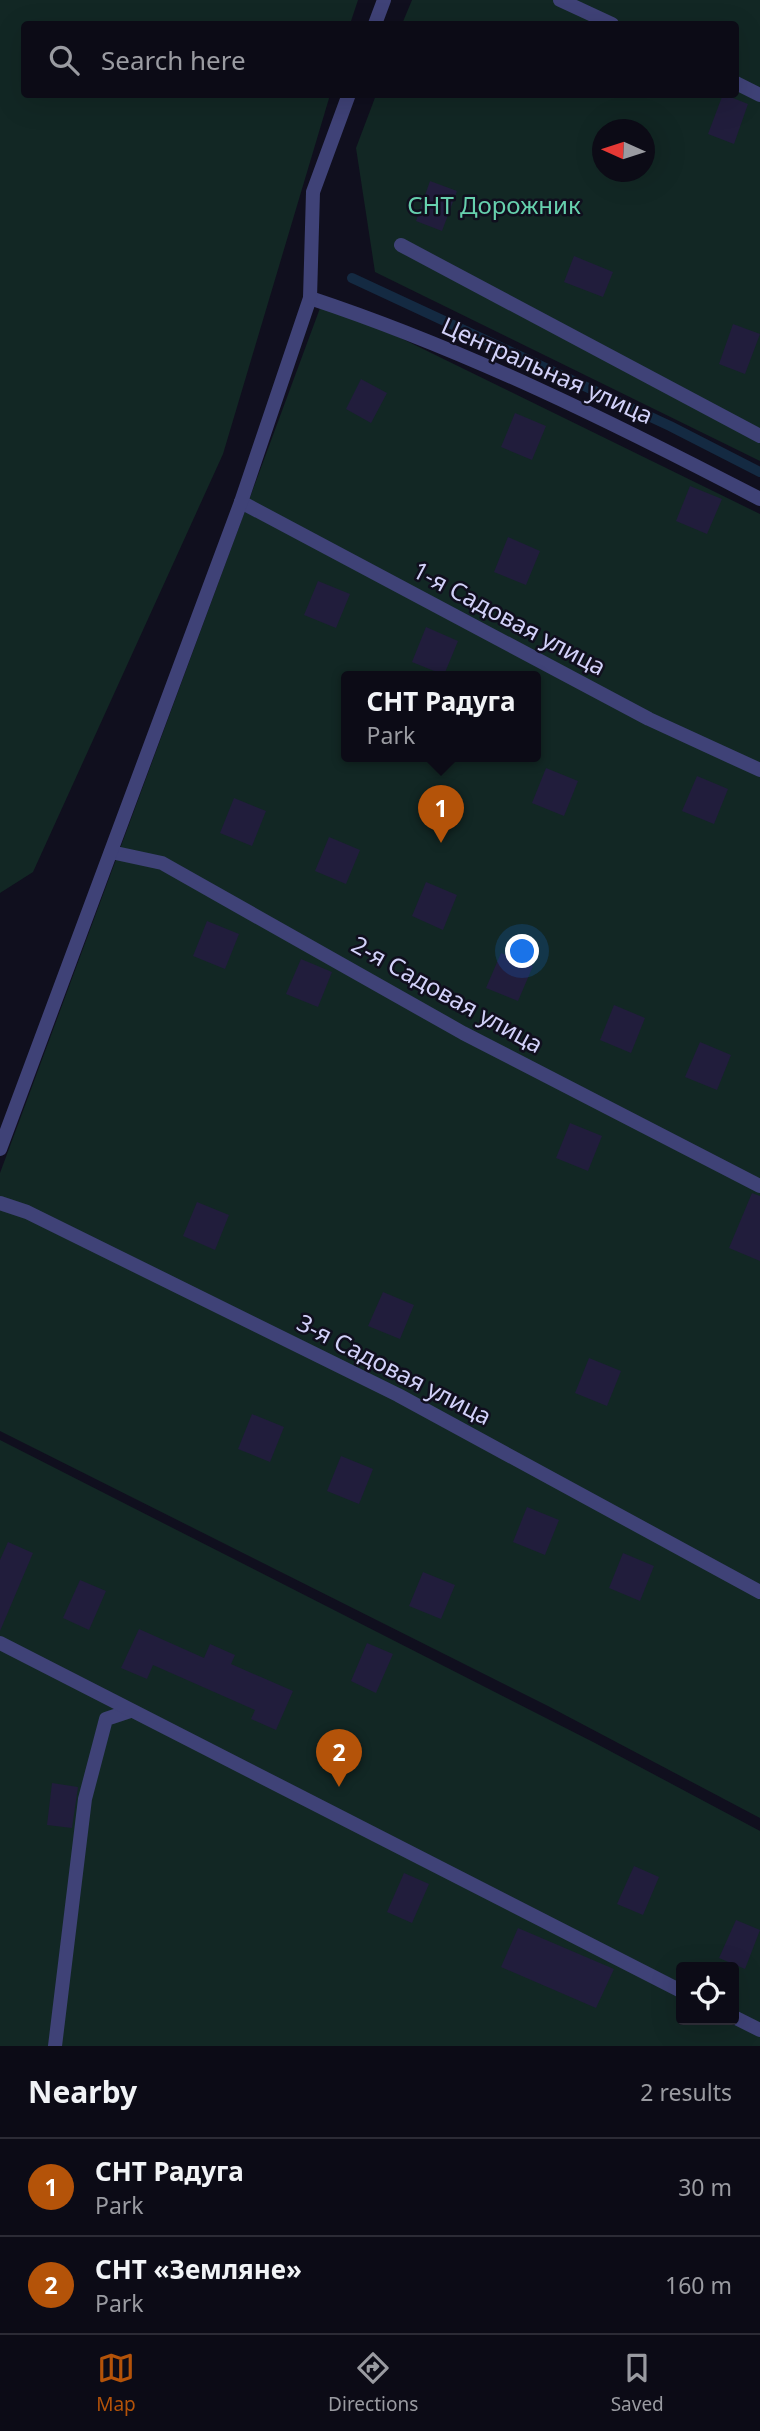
<!DOCTYPE html>
<html lang="en">
<head>
<meta charset="utf-8">
<style>
	body { margin:0; font-family:"Noto Sans",sans-serif; background:#1a1923; color:#f1f3f6 }
	.controls { position:absolute; right:21px; bottom:21px; display:grid; overflow:hidden; border-radius:7px; box-shadow:0 7px 28px #0002 }
	.controls button { width:63px; height:63px; display:grid; place-items:center; padding:0; border:0; border-bottom:2px solid #2c2b35; background:#0c0b16; color:#f1f3f6; font:35px sans-serif }
	.compass { position:absolute; left:592px; top:119px; width:63px; height:63px; border-radius:50%; background:#0c0b16; box-shadow:0 7px 28px #0002; rotate:273deg }
	.you { position:absolute; left:523px; top:952px; width:24px; height:24px; margin:-18px; border:5px solid #fff; border-radius:50%; background:#1a73e8; box-shadow:0 0 0 10px #1a73e833 }
	.badge { display:grid; place-items:center; width:46px; height:46px; border-radius:50%; background:#b45309; color:#fff; font-size:23px; font-weight:700 }
	.pin { position:absolute; translate:-50% -58px; filter:drop-shadow(0 2px 4px #0008) }
	.pin::after { content:''; position:absolute; top:37px; width:24px; height:21px; background:inherit; clip-path:polygon(0 0,100% 0,50% 100%) }
	.popup { position:absolute; left:341px; top:671px; width:200px; height:91px; box-sizing:border-box; display:grid; place-content:center; border-radius:7px; background:#0c0b16; filter:drop-shadow(0 2px 5px #0005); font-size:23px; white-space:nowrap; color:#9a9ba1 }
	.popup b { font-size:26px; color:#f1f3f6 }
	.popup::after { content:''; position:absolute; left:50%; top:100%; margin-left:-14px; border:14px solid transparent; border-top-color:#0c0b16 }
	.list { margin:0; padding:0; list-style:none }
	h2 { display:flex; justify-content:space-between; align-items:center; height:91px; margin:0; padding:0 28px; font-size:30px }
	h2 small { font-size:23px; font-weight:400; color:#9a9ba1 }
	.list li { display:grid; grid-template-columns:46px 1fr auto; gap:21px; align-items:center; box-sizing:border-box; height:98px; padding:0 28px; border-top:2px solid #2c2b35 }
	.list b { display:block; font-size:26px; white-space:nowrap }
	.list p { margin:0; font-size:23px; white-space:nowrap; color:#9a9ba1 }
	.list em { font-size:23px; font-style:normal; color:#9a9ba1 }
	.icon { flex:none; width:38px; height:38px; fill:none; stroke:currentColor; stroke-width:2; stroke-linecap:round; stroke-linejoin:round }
	.map { position:relative; flex:none; width:760px; height:2046px; overflow:hidden }
	.search { position:absolute; background:#0c0b16; box-shadow:0 7px 28px #0002; left:21px; right:21px; top:21px; height:77px; display:flex; align-items:center; gap:18px; box-sizing:border-box; padding:0 24px; border-radius:7px; color:#9a9ba1; font-size:26px }
	.sheet { height:287px; background:#0c0b16 }
	nav { display:flex; justify-content:space-around; align-items:center; box-sizing:border-box; height:98px; border-top:2px solid #2c2b35; background:#0c0b16; font-size:19px; color:#9a9ba1 }
	nav a { display:grid; justify-items:center; gap:4px }
	nav .on { color:#b45309 }
	.map>svg:first-child { display:block }
	.green { fill:#122724; fill-rule:evenodd }
	.lines { fill:none; stroke-linecap:round; stroke-linejoin:round }
	.stream { stroke:#142a42; stroke-width:10 }
	.building { fill:#211d3c }
	.service { stroke:#3f4277; stroke-width:14 }
	.minor { stroke:#3f4277; stroke-width:14 }
	.labels { text-anchor:middle; stroke-width:5; stroke-linejoin:round; paint-order:stroke }
	.park-label { font-size:24px; fill:#66d0ad; stroke:#100f1e }
	.street-label { font-size:24px; fill:#d2d1f9; stroke:#100f1e }
</style>
</head>
<body>
<div class="map">
<svg width="760" height="2046" viewBox="0 0 760 2046">
	<rect width="100%" height="100%" fill="#100f1e"/>
	<path class="green" d="M0,0h358l-8,24h-326v70l306,1 -107,359 -190,418 -33,21z
		M412,0h348v461l-385,-189 -19,-124 20,-53 360,-1v-70h-334zM602,130h42v42h-42z
		M323,300l437,214v1304l-212,-112 -548,-275v-258zM346,677h190v80h-190z
		M0,1440l595,303 165,88v215h-760zM681,1967h53v53h-53z"/>
	<g class="lines">
		<path class="stream" d="M352,278l318,148 90,46"/>
	</g>
	<path class="building" d="M723,94l25,10 -14,40 -26,-10z
		M430,181l27,10 -15,40 -26,-10z
		M574,256l39,16 -10,25 -39,-15z
		M733,324l27,10 -15,40 -26,-10z
		M361,379l26,14 -16,30 -25,-14z
		M515,413l31,13 -14,34 -31,-13z
		M690,486l32,13 -15,35 -31,-13z
		M508,537l32,14 -14,34 -32,-13z
		M318,581l32,13 -14,34 -32,-13z
		M426,627l32,14 -14,34 -32,-13z
		M546,768l32,13 -14,35 -32,-13z
		M697,776l31,13 -14,35 -32,-13z
		M234,798l32,13 -14,35 -32,-13z
		M329,837l31,13 -14,34 -31,-13z
		M426,882l31,13 -14,35 -31,-14z
		M207,921l32,13 -14,35 -32,-13z
		M501,953l32,13 -15,35 -32,-13z
		M301,959l31,13 -14,35 -32,-13z
		M614,1005l31,13 -14,35 -31,-13z
		M700,1042l31,13 -14,35 -32,-13z
		M570,1123l32,13 -14,35 -32,-13z
		M752,1193l8,3v65l-31,-13z
		M197,1202l32,13 -14,35 -32,-14z
		M383,1292l31,13 -14,34 -32,-13z
		M589,1358l32,13 -14,35 -32,-13z
		M252,1414l32,13 -14,35 -32,-13z
		M341,1456l32,13 -14,35 -32,-13z
		M527,1507l32,13 -14,35 -32,-13z
		M8,1542l25,11 -33,78v-71z
		M623,1553l31,13 -14,35 -31,-13z
		M423,1572l32,13 -14,34 -32,-13z
		M80,1580l26,11 -17,39 -26,-12z
		M139,1629l65,29 6,-14 25,11 -4,9 62,27 -17,39 -25,-11 4,-9 -102,-45 -6,14 -26,-11z
		M367,1643l26,11 -17,39 -25,-12z
		M52,1783l26,4 -6,41 -25,-3z
		M634,1866l25,11 -16,38 -26,-11z
		M404,1873l25,11 -17,39 -25,-11z
		M736,1920l24,10 -15,39 -26,-11z
		M518,1928l96,41 -18,39 -95,-41z"/>
	<g class="lines">
		<path class="service" d="M560,0l52,24
			M736,83l24,12
			M401,245l359,191
			M310,298c157,52 304,125 450,201
			M241,502l408,217 111,51
			M111,852l51,11 301,170 297,153
			M0,1203l27,9 371,183 362,197
			M55,2046l30,-247 21,-80 24,-8"/>
		<path class="minor" d="M375,24l9,-24
			M0,1149l241,-647 69,-204 3,-106 36,-98
			M0,1643l681,348
			M734,2017l26,13"/>
	</g>
	<g class="labels">
		<g class="park-label">
			<text x="494" y="214">СНТ Дорожник</text>
		</g>
		<g class="street-label">
			<text transform="translate(547 371) rotate(24)" y="8">Центральная улица</text>
			<text transform="translate(509 619) rotate(28)" y="8">1-я Садовая улица</text>
			<text transform="translate(447 995) rotate(29)" y="8">2-я Садовая улица</text>
			<text transform="translate(394 1370) rotate(27)" y="8">3-я Садовая улица</text>
		</g>
	</g>
</svg>
<div class="controls">
<button><svg class="icon" aria-label="locate" viewBox="0 0 24 24"><circle cx="12" cy="12" r="6"/><path d="M12 2v4M12 18v4M2 12h4M18 12h4"/></svg></button>
</div>
<svg class="compass" viewBox="-18 -18 36 36"><path d="M0-13l5 13h-10z" fill="#e53935"/><path d="M0 13l5-13h-10z" fill="#9a9ba1"/></svg>
<div class="you"></div>
<div class="pin badge" style="left:441px;top:843px">1</div>
<div class="popup"><b>СНТ Радуга</b>Park</div>
<div class="pin badge" style="left:339px;top:1787px">2</div>
<div class="search"><svg class="icon" aria-label="search" viewBox="0 0 24 24"><circle cx="10" cy="10" r="6"/><path d="M15 15l6 6"/></svg>Search here</div>
</div>
<section class="sheet">
<h2>Nearby<small>2 results</small></h2>
<ul class="list">
<li><span class="badge">1</span><div><b>СНТ Радуга</b><p>Park</p></div><em>30 m</em></li>
<li><span class="badge">2</span><div><b>СНТ «Земляне»</b><p>Park</p></div><em>160 m</em></li>
</ul>
</section>
<nav>
<a class="on"><svg class="icon" aria-label="map" viewBox="0 0 24 24"><path d="M3 6l6-2 6 2 6-2v14l-6 2-6-2-6 2zM9 4v14M15 6v14"/></svg>Map</a>
<a><svg class="icon" aria-label="directions" viewBox="0 0 24 24"><path d="M12 3l9 9-9 9-9-9zM9 14v-3h6M13 9l2 2-2 2"/></svg>Directions</a>
<a><svg class="icon" aria-label="saved" viewBox="0 0 24 24"><path d="M7 4h10v16l-5-4-5 4z"/></svg>Saved</a>
</nav>
</body>
</html>
